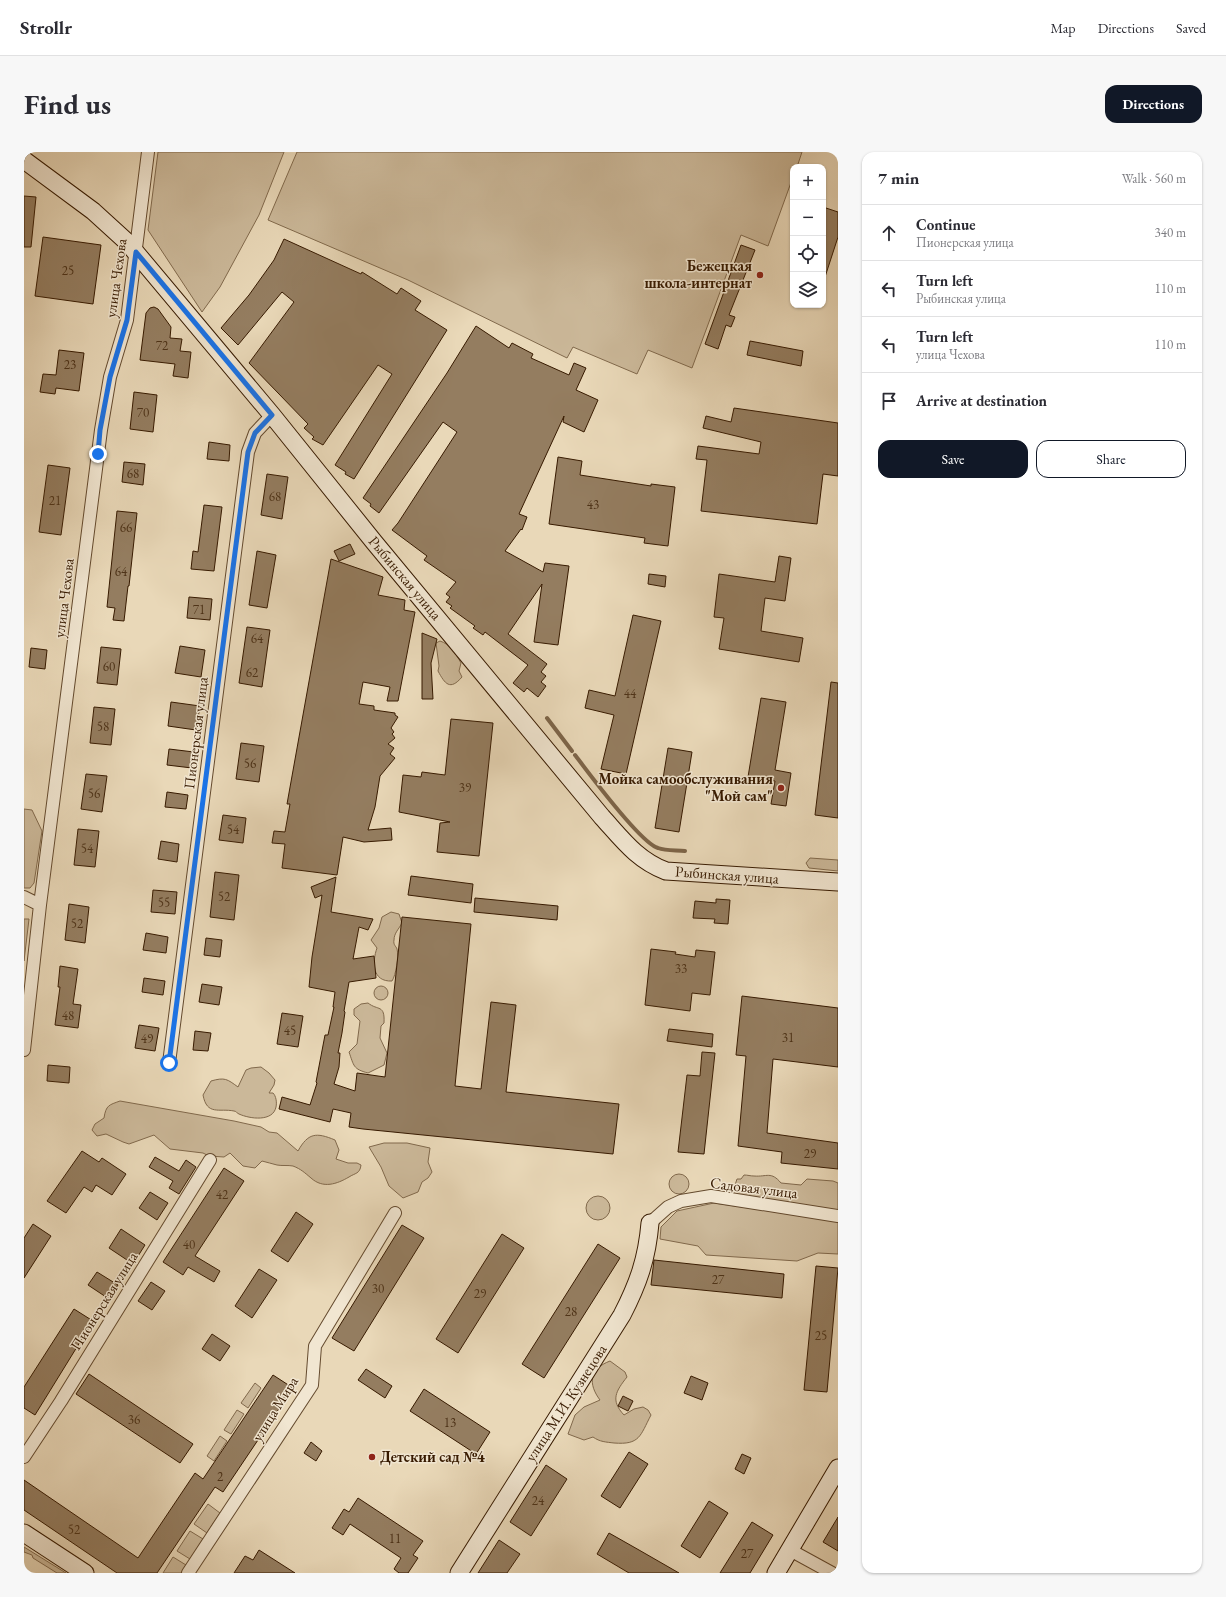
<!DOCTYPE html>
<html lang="en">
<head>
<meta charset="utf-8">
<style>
	body { margin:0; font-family:"EB Garamond",serif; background:#f7f7f7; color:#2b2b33 }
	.controls { position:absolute; right:12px; top:12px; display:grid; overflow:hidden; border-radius:8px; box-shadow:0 1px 3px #0004 }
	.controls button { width:36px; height:36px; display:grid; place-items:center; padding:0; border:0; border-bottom:1px solid #e1e1e2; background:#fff; color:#2b2b33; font:20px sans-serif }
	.stop { position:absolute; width:12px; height:12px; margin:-9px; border:3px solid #1a73e8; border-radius:50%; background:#fff }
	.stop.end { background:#1a73e8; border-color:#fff; box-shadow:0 1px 4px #0008 }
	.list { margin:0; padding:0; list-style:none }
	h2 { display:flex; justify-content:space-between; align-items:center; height:52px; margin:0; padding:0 16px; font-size:17px }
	h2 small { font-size:13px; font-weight:400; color:#7c7c81 }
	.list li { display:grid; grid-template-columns:26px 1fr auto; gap:12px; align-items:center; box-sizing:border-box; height:56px; padding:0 16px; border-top:1px solid #e1e1e2 }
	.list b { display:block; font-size:15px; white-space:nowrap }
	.list p { margin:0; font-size:13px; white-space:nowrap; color:#7c7c81 }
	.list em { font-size:13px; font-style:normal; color:#7c7c81 }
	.actions { display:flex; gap:8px; padding:12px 16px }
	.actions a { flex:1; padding:9px 0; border:1px solid #111827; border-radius:12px; text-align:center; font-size:14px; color:#111827 }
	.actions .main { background:#111827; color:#fff }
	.icon { flex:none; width:22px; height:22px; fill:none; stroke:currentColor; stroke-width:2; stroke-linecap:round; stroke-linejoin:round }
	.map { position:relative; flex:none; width:814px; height:1421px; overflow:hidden; border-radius:12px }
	header { display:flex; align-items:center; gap:24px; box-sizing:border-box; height:56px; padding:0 20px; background:#fff; border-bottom:1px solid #e1e1e2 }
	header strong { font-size:19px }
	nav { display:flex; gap:22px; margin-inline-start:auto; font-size:14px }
	.intro { display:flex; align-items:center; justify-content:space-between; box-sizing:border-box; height:96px; padding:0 24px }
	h1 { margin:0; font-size:28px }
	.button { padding:10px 18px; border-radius:12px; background:#111827; color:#fff; font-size:14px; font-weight:700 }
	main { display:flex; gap:24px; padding:0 24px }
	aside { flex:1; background:#fff; border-radius:12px; box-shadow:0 1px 3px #0004 }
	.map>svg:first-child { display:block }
	.green { fill:#cbb899; stroke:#81694c }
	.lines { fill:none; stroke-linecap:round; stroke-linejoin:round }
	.stream { stroke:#7d6549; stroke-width:4 }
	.building { fill:#947d60; stroke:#371a00 }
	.street-casing { stroke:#644a2e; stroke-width:14 }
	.secondary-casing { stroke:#371a00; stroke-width:19 }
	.street { stroke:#f1e6d1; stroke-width:12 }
	.secondary { stroke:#f1e6d1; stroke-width:17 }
	.route { stroke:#1a73e8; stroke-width:5 }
	.poi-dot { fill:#8f2418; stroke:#f1e6d1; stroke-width:1.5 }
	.labels { text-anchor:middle; stroke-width:3; stroke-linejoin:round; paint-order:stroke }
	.number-label { font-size:13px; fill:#4e3318 }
	.poi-label { font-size:15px; font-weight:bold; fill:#371a00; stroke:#f1e6d1; text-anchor:end }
	.street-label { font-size:15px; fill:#371a00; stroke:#f1e6d1 }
</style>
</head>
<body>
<header>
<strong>Strollr</strong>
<nav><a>Map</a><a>Directions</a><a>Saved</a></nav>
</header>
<div class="intro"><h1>Find us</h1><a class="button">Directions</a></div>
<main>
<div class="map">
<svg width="814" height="1421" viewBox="0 0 814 1421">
	<rect width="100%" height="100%" fill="#e9d8b8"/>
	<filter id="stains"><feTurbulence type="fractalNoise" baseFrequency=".005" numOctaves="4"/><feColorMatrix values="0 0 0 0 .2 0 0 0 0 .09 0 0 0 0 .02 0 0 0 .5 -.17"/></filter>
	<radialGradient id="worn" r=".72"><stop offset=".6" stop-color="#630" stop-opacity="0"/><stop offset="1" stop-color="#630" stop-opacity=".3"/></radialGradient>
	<path class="green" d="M134,0h126l-25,63 -39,72 -18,25 -54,-82z
		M273,0h505l-5,15h-4v10l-25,69 -27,-11 -49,133 -44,-18 -11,24 -64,-27 -6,11 -159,-78 -140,-60z
		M416,489c10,3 16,13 21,22l-2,8 3,6c-12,14 -17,7 -24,-6l1,-5 -3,-23z
		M0,657l8,1 10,21 -8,52 -4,5h-6z
		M786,706l28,2v11l-29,-3 -3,-5z
		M367,760l8,2 3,9c-3,6 -8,10 -8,17 -1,5 2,6 3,9 2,7 -1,26 -5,32 -20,1 -20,-19 -15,-33l-6,-8 8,-12 3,-11z
		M0,767h5l-5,42z
		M350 841a7 7 0 1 1 14 0a7 7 0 1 1-14 0Z
		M344,851c10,8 17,1 16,20l-3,3 -1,12 7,15 -3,12 -16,8c-15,-4 -14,-7 -19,-21l8,-8 3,-23 -6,-6v-6l7,-5z
		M237,915l8,6 6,7 -1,5 -5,8h4c3,3 4,9 3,14 -3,15 -26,12 -37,7 -4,-2 -1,-2 -5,-3 -15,-3 -27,5 -31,-16l8,-14c14,-4 16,-2 27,6l8,-17 5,-2z
		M96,949l114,20 27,6 8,5 8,1 21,18c10,-18 18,-19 37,-11l4,10 -3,9 12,4h9l4,2c-1,9 -6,8 -12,12 -12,7 -26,12 -38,1 -6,-5 -10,-9 -18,-12 -5,-1 -11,0 -16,-1 -5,-1 -10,-3 -15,-4l-7,7 -12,-2 -13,-13 -6,4 -15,-1 -6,-3 -33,-4 -16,-14 -25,9 -6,-2 -17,-8 -9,2 -5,-6 3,-6 9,-6c2,-13 5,-13 16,-17z
		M360,991h23l23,5 -2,14 4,10 -4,6 -6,4 -4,10 -15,6 -14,-12 -8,-19 -12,-20z
		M645 1032a10 10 0 1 1 20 0a10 10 0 1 1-20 0Z
		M720,1023c4,0 6,1 10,1 13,1 17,-5 27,7l20,2 6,-6 26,2 5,2v28l-106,-17 5,-15h4z
		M562 1056a12 12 0 1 1 24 0a12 12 0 1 1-24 0Z
		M690,1051l124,18v33l-20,-1 -21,8 -91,-6 -8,-9 -38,-7 1,-12 16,-16z
		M586,1209l15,11 2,5c-11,14 -17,23 -3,38l10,-6 9,-2 5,3 3,5c-11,21 -11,30 -37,28 -8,-1 -14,-1 -21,-6l-9,3 -16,-6 7,-19 9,-8 16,-7c-12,-16 -11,-31 10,-39z
		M231,1231l6,5 -13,20 -7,-5z
		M213,1258l7,4 -13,20 -7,-4z
		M196,1284l7,5 -13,20 -7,-5z
		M184,1352l12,9 -13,20 -13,-9z
		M166,1379l13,8 -13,20 -13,-8z
		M0,1395l42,26h-9l-24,-15 -1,-3 -8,-3z
		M149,1405l13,8 -5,8h-18z"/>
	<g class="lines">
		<path class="stream" d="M523,566l25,33
			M551,603c13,17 65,88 83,93 8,3 18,2 27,3"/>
	</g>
	<path class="building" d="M0,44l12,1 -5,50h-7z
		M799,55l15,5v25l-13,40 -2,-1z
		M19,85l58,8 -8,59 -58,-8z
		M260,87l77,35 1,-2 35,22 4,-6 20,13 -6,9 32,20 -93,149 -9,-5 1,-2 -11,-7 57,-91 -14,-9 -55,80 -11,-6 2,-2 -10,-9 4,-4 -59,-61 45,-61 -12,-10 -44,53 -17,-17 28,-33 25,-35z
		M717,93l14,5 -26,65 6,2 -4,10 -5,-2 -8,24 -13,-5z
		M130,155l4,2 13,18 -1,11 12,1 -2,12 11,1 -3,26 -15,-2 2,-12 -35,-4 6,-47 4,-5z
		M452,174l33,22 3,-5 21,11 -2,4 38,17 5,-12 12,5 -10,22 22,10 -14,32 -21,-10 1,-6 -45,98 8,3 -5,13 -1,-1 -16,22 38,21 2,-9 24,3 -11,79 -24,-3 8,-58 -34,50 39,30 -6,8 5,4 -5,6 5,4 -8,11 -11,-9 -3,4 -11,-9 15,-18 -43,-33 -2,3 -10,-7 2,-2 -25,-18 2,-2 -6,-4 4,-5 -4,-3 10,-12 -32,-22 3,-4 -35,-26 6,-7 59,-91 -14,-10 -64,91 -9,-7 1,-2 -8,-6 84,-125z
		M726,189l53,10 -2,15 -54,-11z
		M35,198l25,3 -5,38 -23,-3 -1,6 -15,-2 3,-18 13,1z
		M110,240l23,3 -4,37 -23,-3z
		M710,256l104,15v53l-15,-2 -6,50 -116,-13 6,-51 -11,-1 2,-13 61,8 2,-12 -58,-14 3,-12 25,6z
		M185,290l21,3 -1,16 -22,-2z
		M534,305l24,4 -2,14 71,11v-2l24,3 -7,59 -24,-3 1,-5 -96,-14z
		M100,310l21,2 -2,21 -21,-3z
		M24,313l22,3 -9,67 -22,-3z
		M243,322l21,3 -6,42 -21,-4z
		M180,353l18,2 -8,64 -23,-2 2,-18 5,1z
		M93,359l20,2 -8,73h-1l-4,35 -11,-1 2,-12 -8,-1z
		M326,392l5,10 -16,7 -5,-10z
		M233,399l19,4 -9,53 -18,-3z
		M755,404l12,2 -6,43 -20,-3 -4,33 42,7 -4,24 -80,-13 5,-31 -10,-1 5,-43 56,8z
		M307,407l52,18 -5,18 27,5 -1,10 11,2 -17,89h-11l3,-14 -27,-5 -4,22 15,2v4l21,3v2l3,2 -7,11 3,4 -2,2 3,4 -7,6 6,4 -4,6 5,4 -15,18 -5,31 -7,23 23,-2 1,12 -28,2 -21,-5 -6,38 -55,-7 3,-24 -13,-1 2,-12 11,1 5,-28h-3z
		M625,422l17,2 -1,11 -17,-3z
		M165,445l23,2 -2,21 -23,-2z
		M609,463l28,6 -35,153 -25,-5 13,-54 -29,-7 4,-18 26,6z
		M223,475l23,3 -8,57 -23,-4z
		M398,481l15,6 -6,24 2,36h-11z
		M156,494l25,4 -4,27 -26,-4z
		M77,495l20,2 -4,36 -20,-2z
		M7,496l16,2 -2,19 -16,-2z
		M807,530l7,1v135l-23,-3z
		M737,546l25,4 -11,68 16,3 -5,33 -15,-2 4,-23 -27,-4z
		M147,550l29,4 -4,24 -28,-4z
		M70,555l21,2 -4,36 -21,-2z
		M427,567l42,4 -14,133 -42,-4 3,-29 10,-1 -51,-10 4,-37 18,2 1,-5 23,3z
		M217,591l23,3 -5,36 -23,-3z
		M644,596l24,4 -13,80 -24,-4z
		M145,597l25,3 -2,16 -25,-3z
		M62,622l21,2 -5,36 -21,-3z
		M143,640l21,3 -2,14 -21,-2z
		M199,663l23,3 -3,25 -24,-3z
		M54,677l21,2 -4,36 -21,-2z
		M137,689l18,3 -2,18 -19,-3z
		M191,720l24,3 -5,45 -24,-3z
		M387,724l62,8 -2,19 -63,-8z
		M312,725l-5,35 42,7 -5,11 -9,-3 -6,32 21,-3 2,22 -27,4 -5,29 1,1 -3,21 -4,20h2l-1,14 -5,17 21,7 2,-18 28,4 17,-160 69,7 -16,162 26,3 10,-87 25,3 -10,87 113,12 -6,50 -250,-25 -14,-2 2,-14 -18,-4 -3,13 -51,-13 3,-12 28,8 7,-22 -1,-1 9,-47h3l6,-28h-1l2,-15 -26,-5 3,-30 10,-62 -7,3 -4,-11z
		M129,738l24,2 -2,22 -24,-2z
		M451,746l83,8 -1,14 -83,-8z
		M692,747l14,1 -2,24 -14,-1 1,-4 -22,-1 2,-17 21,2z
		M45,752l20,3 -4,36 -20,-3z
		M122,781l22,4 -2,16 -23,-3z
		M182,786l16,2 -2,17 -16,-2z
		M627,797l25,3 -1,2 20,3 1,-7 19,2 -5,43 -18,-2 -2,18 -45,-6z
		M36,814l18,3 -5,35 8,1 -3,23 -23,-3 5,-38h-2z
		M120,826l21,3 -2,14 -21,-3z
		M178,832l20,3 -3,18 -20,-3z
		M718,844l96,12v59l-65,-8 -6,74 71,10v26l-57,-6 1,-11 -44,-6 8,-90 -10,-1z
		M258,861l21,3 -5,31 -21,-3z
		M115,873l20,3 -4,23 -20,-3z
		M645,877l44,5 -1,13 -45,-6z
		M171,879l16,2 -3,18 -15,-1z
		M678,900l13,1 -11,101 -26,-2 9,-77 13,1z
		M24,913l22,2 -1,16 -22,-2z
		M58,999l17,11 3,-4 24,16 -14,21 -16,-10 -4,7 -8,-5 -18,26 -19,-12z
		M131,1005l24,14 7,-11 10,7 -17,27 -10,-6 4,-7 -24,-14z
		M200,1016l20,13 -49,75 25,15 -6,11 -26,-15 -5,8 -20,-13z
		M126,1040l18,11 -11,17 -18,-12z
		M272,1060l17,12 -25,38 -17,-11z
		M9,1072l18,12 -27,42v-40z
		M378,1073l22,13 -70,113 -22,-13z
		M97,1077l24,16 -12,19 -24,-16z
		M478,1082l22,14 -66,105 -22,-14z
		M574,1092l22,14 -76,120 -22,-14z
		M630,1108l130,14 -2,24 -131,-13z
		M792,1114l22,2 -11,124 -23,-2z
		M235,1117l18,11 -25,38 -17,-12z
		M73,1120l21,13 -9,14 -21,-14z
		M127,1130l14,9 -13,19 -14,-9z
		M50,1157l19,12 -58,94 -11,-7v-21z
		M188,1182l18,12 -10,15 -18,-12z
		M342,1217l26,17 -7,12 -27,-18z
		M65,1222l104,70 -13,19 -104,-69z
		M249,1223l20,13 -70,104 -8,-5 -58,86h-40l-93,-63v-30l114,78 57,-85 8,6z
		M667,1224l17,7 -6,17 -18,-7z
		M400,1237l66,43 -14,22 -66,-43z
		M599,1244l10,5 -5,10 -10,-5z
		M287,1290l11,9 -6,10 -12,-8z
		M605,1300l19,12 -28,44 -19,-12z
		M718,1302l9,4 -7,16 -9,-5z
		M522,1313l21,14 -36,57 -21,-14z
		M334,1346l65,43 -10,14 5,3 -10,15h-9l-5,-4 7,-11 -51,-34 -7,11 -11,-7 12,-19 5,3z
		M685,1349l19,12 -28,45 -19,-12z
		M814,1365v34l-15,-9z
		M728,1370l21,13 -23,38h-30z
		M585,1381l30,17 40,23h-50l-32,-19z
		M475,1388l21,14 -13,19h-29z
		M235,1398l36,23h-61l11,-17 8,4z"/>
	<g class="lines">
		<defs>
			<path id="street" d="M0,745l16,8
				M0,898l16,-145 61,-475 9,-53 17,-57 21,-168
				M145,911l79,-611 7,-19 17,-18
				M626,1071l18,-16 13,-6 30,-5 127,20
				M0,1305l37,-56 149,-241
				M766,1398l42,23
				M164,1421l124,-188 3,-39 80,-133"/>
			<path id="secondary" d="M0,8l69,51 34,31 145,173 102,127 228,275c20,22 35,43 64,54l172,11
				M0,1381l61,40
				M435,1421l163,-258c16,-31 25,-56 28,-92
				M752,1421l62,-105"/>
		</defs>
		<use href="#street" class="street-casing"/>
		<use href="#secondary" class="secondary-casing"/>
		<use href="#street" class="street"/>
		<use href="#secondary" class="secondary"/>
	</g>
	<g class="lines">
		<path class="route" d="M74,302l2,-24 10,-53 17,-57 9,-68 136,163 -17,18 -7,19 -79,611"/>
	</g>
	<g class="poi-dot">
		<circle cx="736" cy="123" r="4"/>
		<circle cx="757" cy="636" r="4"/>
		<circle cx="348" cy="1305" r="4"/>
	</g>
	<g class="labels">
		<g class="number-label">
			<text x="44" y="123">25</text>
			<text x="138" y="198">72</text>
			<text x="46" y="217">23</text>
			<text x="119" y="265">70</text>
			<text x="109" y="326">68</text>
			<text x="251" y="349">68</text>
			<text x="31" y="353">21</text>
			<text x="569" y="357">43</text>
			<text x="102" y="380">66</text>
			<text x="97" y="424">64</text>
			<text x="175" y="462">71</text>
			<text x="233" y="491">64</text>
			<text x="85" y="519">60</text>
			<text x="228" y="525">62</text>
			<text x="606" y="546">44</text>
			<text x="79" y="579">58</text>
			<text x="226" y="616">56</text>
			<text x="441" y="640">39</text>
			<text x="70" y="646">56</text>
			<text x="209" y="682">54</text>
			<text x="63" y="701">54</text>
			<text x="200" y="749">52</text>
			<text x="140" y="755">55</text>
			<text x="53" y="776">52</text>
			<text x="657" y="821">33</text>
			<text x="44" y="868">48</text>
			<text x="266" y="883">45</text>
			<text x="764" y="890">31</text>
			<text x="123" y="891">49</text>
			<text x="786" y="1006">29</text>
			<text x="198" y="1047">42</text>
			<text x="165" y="1097">40</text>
			<text x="694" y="1132">27</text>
			<text x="354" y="1141">30</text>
			<text x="456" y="1146">29</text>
			<text x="547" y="1164">28</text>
			<text x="797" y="1188">25</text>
			<text x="110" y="1272">36</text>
			<text x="426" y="1275">13</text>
			<text x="196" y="1329">2</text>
			<text x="514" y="1353">24</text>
			<text x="50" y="1382">52</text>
			<text x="371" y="1391">11</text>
			<text x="723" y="1406">27</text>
		</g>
		<g class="poi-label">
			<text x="728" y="119">Бежецкая<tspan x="728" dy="17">школа-интернат</tspan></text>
			<text x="749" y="632">Мойка самообслуживания<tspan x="749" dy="17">"Мой сам"</tspan></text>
			<text x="356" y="1310" text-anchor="start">Детский сад №4</text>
		</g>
		<g class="street-label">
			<text transform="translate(92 126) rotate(-82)" y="5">улица Чехова</text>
			<text transform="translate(381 426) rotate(50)" y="5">Рыбинская улица</text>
			<text transform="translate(40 446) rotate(-83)" y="5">улица Чехова</text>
			<text transform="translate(172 581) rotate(-83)" y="5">Пионерская улица</text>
			<text transform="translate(703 723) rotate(4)" y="5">Рыбинская улица</text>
			<text transform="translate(730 1036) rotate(7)" y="5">Садовая улица</text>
			<text transform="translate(80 1149) rotate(-58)" y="5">Пионерская улица</text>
			<text transform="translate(542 1251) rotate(-57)" y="5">улица М.И. Кузнецова</text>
			<text transform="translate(251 1257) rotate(-58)" y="5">улица Мира</text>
		</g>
	</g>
	<rect width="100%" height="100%" filter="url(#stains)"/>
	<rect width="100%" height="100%" fill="url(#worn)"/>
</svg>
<div class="controls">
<button>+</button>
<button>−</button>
<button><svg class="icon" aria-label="locate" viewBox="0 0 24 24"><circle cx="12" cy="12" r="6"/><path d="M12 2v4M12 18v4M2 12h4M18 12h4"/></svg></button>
<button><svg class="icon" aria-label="layers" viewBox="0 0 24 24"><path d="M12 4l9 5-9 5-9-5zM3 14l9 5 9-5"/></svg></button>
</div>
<div class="stop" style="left:145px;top:911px"></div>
<div class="stop end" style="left:74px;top:302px"></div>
</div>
<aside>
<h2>7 min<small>Walk · 560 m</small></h2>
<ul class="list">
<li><svg class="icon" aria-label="ahead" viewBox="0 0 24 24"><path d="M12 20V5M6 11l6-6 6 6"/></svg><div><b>Continue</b><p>Пионерская улица</p></div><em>340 m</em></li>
<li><svg class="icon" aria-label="left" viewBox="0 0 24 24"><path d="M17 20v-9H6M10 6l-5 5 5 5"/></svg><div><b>Turn left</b><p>Рыбинская улица</p></div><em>110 m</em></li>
<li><svg class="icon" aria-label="left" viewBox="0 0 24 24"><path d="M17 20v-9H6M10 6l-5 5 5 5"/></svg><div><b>Turn left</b><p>улица Чехова</p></div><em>110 m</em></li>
<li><svg class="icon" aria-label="arrive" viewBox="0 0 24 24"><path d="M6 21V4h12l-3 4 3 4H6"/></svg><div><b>Arrive at destination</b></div></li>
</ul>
<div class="actions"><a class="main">Save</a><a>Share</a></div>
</aside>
</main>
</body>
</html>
